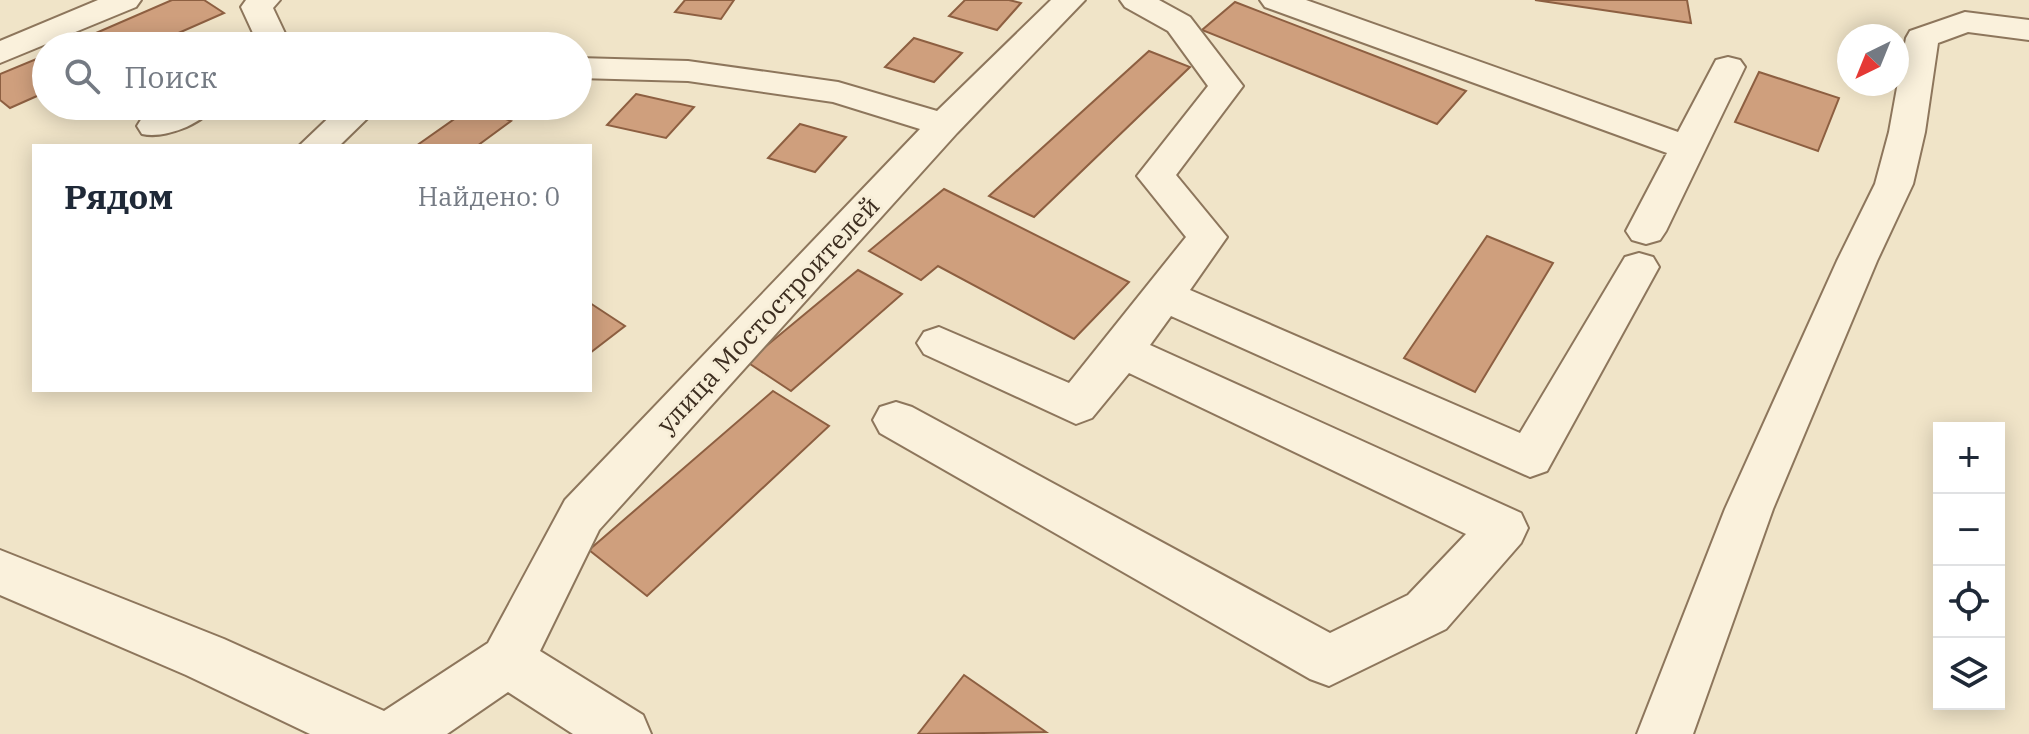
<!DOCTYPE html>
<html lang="ru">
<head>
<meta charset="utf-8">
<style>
	body { margin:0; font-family:"IBM Plex Serif",serif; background:#f6f6f7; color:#1f2937 }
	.controls { position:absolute; right:24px; bottom:24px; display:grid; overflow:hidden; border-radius:0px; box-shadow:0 4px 20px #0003 }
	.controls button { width:72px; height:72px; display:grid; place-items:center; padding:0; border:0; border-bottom:2px solid #e0e1e3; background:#fff; color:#1f2937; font:40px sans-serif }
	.compass { position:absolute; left:1837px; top:24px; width:72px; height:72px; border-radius:50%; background:#fff; box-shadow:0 4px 20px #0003; rotate:223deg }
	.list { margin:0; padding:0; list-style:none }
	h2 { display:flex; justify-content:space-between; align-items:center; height:104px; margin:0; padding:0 32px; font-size:34px }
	h2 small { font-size:26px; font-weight:400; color:#747a83 }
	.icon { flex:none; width:44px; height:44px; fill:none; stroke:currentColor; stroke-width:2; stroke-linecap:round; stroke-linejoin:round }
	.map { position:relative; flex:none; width:2029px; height:734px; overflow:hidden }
	.search { position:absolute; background:#fff; box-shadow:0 4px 20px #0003; left:32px; top:32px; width:560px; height:88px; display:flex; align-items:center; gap:20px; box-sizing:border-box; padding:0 28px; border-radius:44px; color:#747a83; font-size:30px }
	.panel { position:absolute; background:#fff; box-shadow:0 4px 20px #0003; left:32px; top:144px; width:560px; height:248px; border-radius:0px }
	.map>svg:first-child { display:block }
	.building { fill:#cf9f7d; stroke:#8d5f41; stroke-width:2 }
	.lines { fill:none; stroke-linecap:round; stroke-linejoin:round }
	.minor-casing { stroke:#8d765c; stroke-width:4 }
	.minor { fill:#faf1dc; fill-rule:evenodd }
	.labels { text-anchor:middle; stroke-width:6; stroke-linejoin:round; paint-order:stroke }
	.street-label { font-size:26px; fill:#3d2e20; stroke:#f7eed8 }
</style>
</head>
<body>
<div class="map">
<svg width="2029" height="734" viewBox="0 0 2029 734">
	<rect width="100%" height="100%" fill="#f0e4c8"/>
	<path class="building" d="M172,0h32l20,13 -75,33h-83z
		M685,0h49l-13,19 -46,-7z
		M965,0h44l12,3 -24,27 -48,-14z
		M1535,0h152l4,23z
		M1235,2l231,89 -29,33 -235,-94z
		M914,38l48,15 -28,29 -49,-15z
		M1149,51l41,16 -156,150 -45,-21z
		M46,55v37l-36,16 -10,-8v-26z
		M1759,72l80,26 -21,53 -83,-29z
		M636,94l58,13 -28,31 -59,-13z
		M473,106l38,15 -34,25h-61z
		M800,124l46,13 -31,35 -47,-14z
		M944,189l185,93 -55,57 -136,-73 -17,14 -52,-29z
		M1487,236l66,27 -78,129 -71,-34z
		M858,270l44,24 -111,97 -44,-29z
		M590,303l35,23 -35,27z
		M773,391l56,35 -182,170 -58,-46z
		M964,675l82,57 -128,2z"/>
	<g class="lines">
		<defs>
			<path id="minor" d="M98,0h43l-5,7 -136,56v-22z
				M246,0h34l-7,8 18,38h-32l-18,-39z
				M1051,0h34l-128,133 -358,397 -59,121 103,64 8,19h-78l-65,-42 -61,42h-137l-124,-59 -186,-80v-45l224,89 160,72 104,-68 77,-143 355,-371 -87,-27 -145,-21 -110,-3v-20l110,3 150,21 99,29z
				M1120,0h39l31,17 53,69 -67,89 51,62 -37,53 330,143 105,-176 14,-4 14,4 6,10 -112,204 -17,6 -359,-161 -21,29 371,168 7,15 -7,15 -75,86 -117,57 -19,-7 -430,-246 -7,-13 7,-13 16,-5 16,5 418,226 78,-38 58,-61 -337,-161 -37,45 -16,6 -152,-70 -7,-11 7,-11 15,-5 130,56 117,-146 -49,-61 71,-90 -40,-55 -43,-24z
				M1260,0h46l372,132 38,-72 12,-3 12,3 5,7 -79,164 -6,9 -14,4 -14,-4 -6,-9 41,-78 -402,-146z
				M1965,12l64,8v20l-61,-8 -30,11 -13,89 -12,52 -36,77 -104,248 -80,225h-56l88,-225 112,-248 38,-77 14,-52 17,-94 4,-7z
				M168,106h46c-13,19 -50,33 -72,28l-5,-8 5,-8z
				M341,106h39l-41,40h-40z"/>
		</defs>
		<use href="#minor" class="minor-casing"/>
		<use href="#minor" class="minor"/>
	</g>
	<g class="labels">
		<g class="street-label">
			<text transform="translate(768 315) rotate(-47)" y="9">улица Мостостроителей</text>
		</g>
	</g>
</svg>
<div class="controls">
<button>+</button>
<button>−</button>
<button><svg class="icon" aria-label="locate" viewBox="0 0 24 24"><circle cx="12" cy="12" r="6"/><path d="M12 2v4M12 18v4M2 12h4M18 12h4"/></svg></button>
<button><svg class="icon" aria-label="layers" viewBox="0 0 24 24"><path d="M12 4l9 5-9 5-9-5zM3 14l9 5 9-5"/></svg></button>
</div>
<svg class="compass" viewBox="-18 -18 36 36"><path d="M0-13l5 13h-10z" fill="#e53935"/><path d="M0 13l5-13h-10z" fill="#747a83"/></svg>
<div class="search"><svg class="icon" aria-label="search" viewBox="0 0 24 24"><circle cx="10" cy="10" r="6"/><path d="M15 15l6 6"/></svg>Поиск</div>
<section class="panel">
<h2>Рядом<small>Найдено: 0</small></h2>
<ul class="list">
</ul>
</section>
</div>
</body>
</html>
